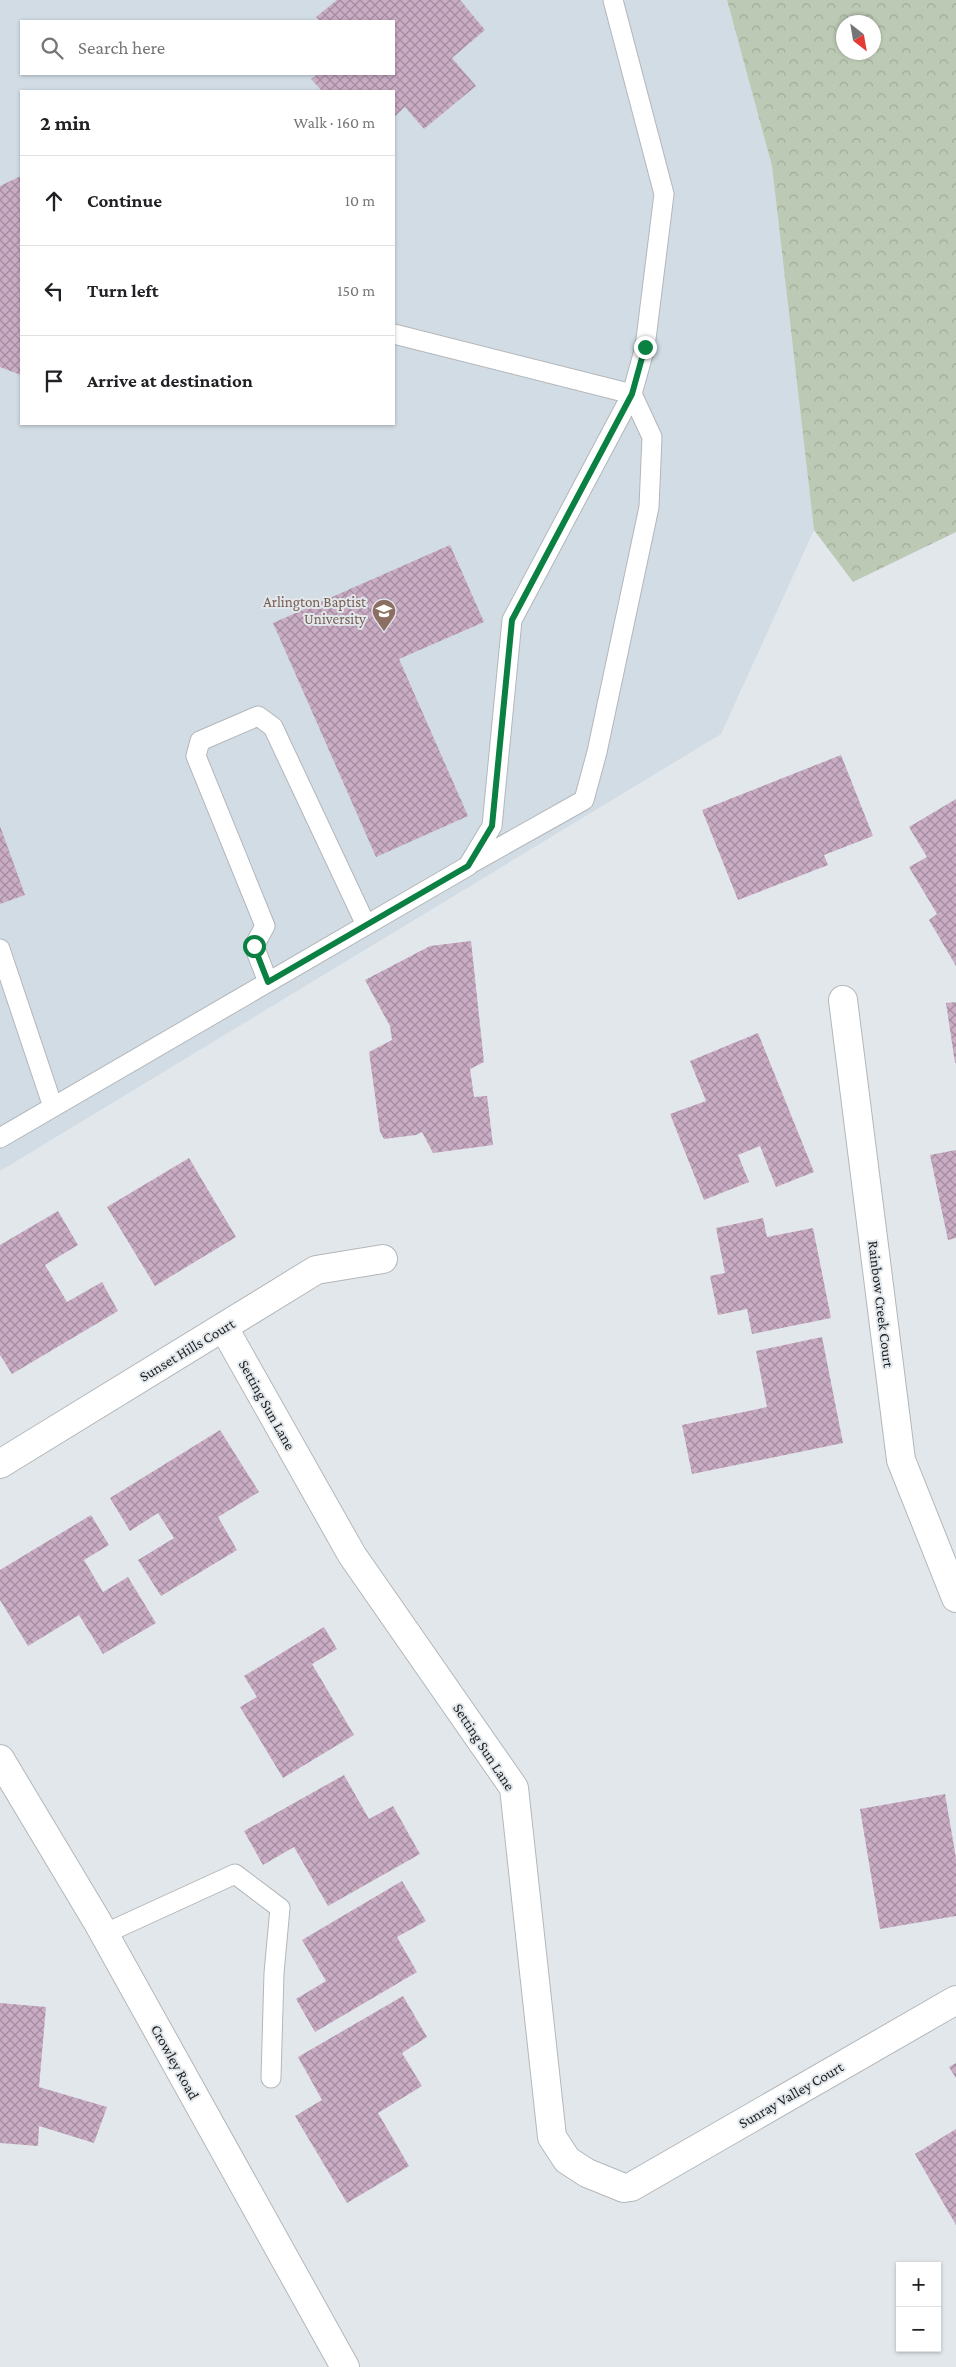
<!DOCTYPE html>
<html lang="en">
<head>
<meta charset="utf-8">
<style>
	body { margin:0; font-family:"Crimson Pro",serif; background:#f6f6f6; color:#202124 }
	.controls { position:absolute; right:15px; bottom:15px; display:grid; overflow:hidden; border-radius:0px; box-shadow:0 1px 4px #0004 }
	.controls button { width:45px; height:45px; display:grid; place-items:center; padding:0; border:0; border-bottom:1px solid #e0e0e0; background:#fff; color:#202124; font:25px sans-serif }
	.compass { position:absolute; left:836px; top:15px; width:45px; height:45px; border-radius:50%; background:#fff; box-shadow:0 1px 4px #0004; rotate:149deg }
	.stop { position:absolute; width:15px; height:15px; margin:-11px; border:4px solid #0b8043; border-radius:50%; background:#fff }
	.stop.end { background:#0b8043; border-color:#fff; box-shadow:0 1px 5px #0008 }
	.list { margin:0; padding:0; list-style:none }
	h2 { display:flex; justify-content:space-between; align-items:center; height:65px; margin:0; padding:0 20px; font-size:21px }
	h2 small { font-size:16px; font-weight:400; color:#757577 }
	.list li { display:grid; grid-template-columns:32px 1fr auto; gap:15px; align-items:center; box-sizing:border-box; height:90px; padding:0 20px; border-top:1px solid #e0e0e0 }
	.list b { display:block; font-size:19px; white-space:nowrap }
	.list em { font-size:16px; font-style:normal; color:#757577 }
	.icon { flex:none; width:28px; height:28px; fill:none; stroke:currentColor; stroke-width:2; stroke-linecap:round; stroke-linejoin:round }
	.map { position:relative; flex:none; width:956px; height:2367px; overflow:hidden }
	.search { position:absolute; background:#fff; box-shadow:0 1px 4px #0004; left:20px; top:20px; width:375px; height:55px; display:flex; align-items:center; gap:12px; box-sizing:border-box; padding:0 18px; border-radius:0px; color:#757577; font-size:19px }
	.panel { position:absolute; background:#fff; box-shadow:0 1px 4px #0004; left:20px; top:90px; width:375px; height:335px; border-radius:0px }
	.map>svg:first-child { display:block }
	.built { fill:#d1dce5; fill-rule:evenodd }
	.forest { fill:url(#forest-crowns); fill-rule:evenodd }
	.building { fill:url(#building-cross-hatch) }
	.lines { fill:none; stroke-linecap:round; stroke-linejoin:round }
	.lane-casing { stroke:#b3b7ba; stroke-width:21 }
	.street-casing { stroke:#b3b7ba; stroke-width:30 }
	.lane { stroke:#fff; stroke-width:19 }
	.street { stroke:#fff; stroke-width:28 }
	.route { stroke:#0b8043; stroke-width:6 }
	.labels { text-anchor:middle; stroke-width:4; stroke-linejoin:round; paint-order:stroke }
	.education-label { font-size:15px; fill:#785e54; stroke:#e2e7eb; text-anchor:end }
	.street-label { font-size:15px; fill:#1f2022; stroke:#e2e7eb }
</style>
</head>
<body>
<div class="map">
<svg width="956" height="2367" viewBox="0 0 956 2367">
	<defs>
		<pattern id="forest-crowns" width="20" height="18" patternUnits="userSpaceOnUse" patternTransform="scale(1.25)"><rect width="20" height="18" fill="#bcc9b4"/><path d="M2 6a3 3 0 1 1 6 0M12 15a3 3 0 1 1 6 0" fill="none" stroke="#a1ac9a"/></pattern>
		<pattern id="building-cross-hatch" width="8" height="8" patternUnits="userSpaceOnUse" patternTransform="scale(1.25)"><rect width="8" height="8" fill="#caadc4"/><path d="M0 0l8 8M0 8l8-8" fill="none" stroke="#a38c9f"/></pattern>
	</defs>
	<rect width="100%" height="100%" fill="#e2e7eb"/>
	<path class="built" d="M0,0h727l45,166 42,364 -93,204 -721,437zM21,21h373v53h-373zM21,91h373v333h-373z"/>
	<path class="forest" d="M727,0h229v532l-103,50 -39,-52 -42,-364zM844,22h30v30h-30z"/>
	<path class="building" d="M337,0h123l25,30 -33,28 24,28 -52,43 -19,-22 -11,10v-26h-72l-11,-12 7,-5h76v-53h-74l-4,-4z
		M21,176v199l-21,-8v-181z
		M450,545l34,77 -85,37 69,157 -92,41 -103,-234z
		M841,755l32,81 -49,19 4,10 -90,35 -36,-90z
		M956,799v167l-27,-46 8,-6 -28,-47 18,-10 -18,-30z
		M0,826l25,69 -25,9z
		M471,941l13,121 -14,7 4,28 13,-1 6,49 -60,8 -11,-21 -6,3 -32,4 -4,-7 -11,-80 23,-12 -2,-14 -25,-46 65,-34z
		M956,1002v61h-1l-9,-60z
		M758,1033l56,139 -38,15 -16,-41 -22,9 11,27 -45,18 -34,-86 36,-13 -16,-40z
		M956,1150v88l-8,2 -18,-85z
		M189,1158l47,79 -81,49 -48,-79z
		M58,1211l20,34 -33,20 22,37 35,-20 16,29 -106,63 -12,-19v-110z
		M763,1218l4,19 46,-9 18,90 -79,16 -5,-25 -29,6 -8,-39 15,-3 -9,-45z
		M822,1337l21,106 -151,31 -10,-49 85,-18 -11,-56z
		M220,1430l39,62 -41,25 19,33 -76,46 -23,-36 36,-22 -16,-25 -28,18 -20,-33z
		M91,1515l18,30 -25,15 19,32 25,-15 28,46 -53,31 -24,-39 -51,31 -28,-46v-30z
		M324,1627l13,22 -25,15 42,71 -71,43 -43,-71 17,-10 -13,-21z
		M344,1775l25,44 24,-13 27,48 -92,52 -34,-59 -31,18 -19,-34z
		M945,1794l11,64v58l-76,13 -20,-120z
		M402,1881l24,40 -29,16 20,35 -102,60 -19,-33 30,-18 -24,-41z
		M403,1996l24,41 -25,16 20,33 -44,27 31,53 -62,37 -52,-87 27,-16 -24,-43z
		M0,2003l46,4 -7,80 68,20 -13,36 -55,-17 -1,20 -38,-3z
		M956,2063v15l-7,-11z
		M956,2129v96l-41,-71z"/>
	<g class="lines">
		<defs>
			<path id="lane" d="M394,334l238,60 20,43 -3,70 -52,245 -13,48 -114,64
				M0,949l53,158
				M268,982l-14,-36 11,-20 -69,-170 4,-15 58,-25 15,11 93,198
				M0,1138l468,-272 24,-40 20,-206 120,-226 13,-47 19,-153 -51,-194
				M104,1934l131,-60 45,34 -6,65 -3,105"/>
			<path id="street" d="M843,1000l58,460 55,138
				M224,1328l128,227 162,233 38,349 15,23 20,13 37,15 7,-1 325,-187
				M0,1464l316,-194 67,-11
				M0,1759l97,162 248,446"/>
		</defs>
		<use href="#lane" class="lane-casing"/>
		<use href="#street" class="street-casing"/>
		<use href="#lane" class="lane"/>
		<use href="#street" class="street"/>
	</g>
	<g class="lines">
		<path class="route" d="M254,946l14,36 200,-116 24,-40 20,-206 120,-226 13,-47"/>
	</g>
	<defs>
		<symbol id="university-pin" viewBox="-11 -11 22 30"><path d="M0 17L-7.5 6A9.5 9.5 0 1 1 7.5 6Z" fill="#8d6e63" stroke="#e2e7eb"/><path d="M0-5L7-2L0 1L-7-2ZM-4 1L0 2.5L4 1V4Q0 6-4 4Z" fill="#fff"/></symbol>
	</defs>
	<g fill-rule="evenodd">
		<use href="#university-pin" x="370" y="597" width="28" height="38"/>
	</g>
	<g class="labels">
		<g class="education-label">
			<text x="366" y="607">Arlington Baptist<tspan x="366" dy="17">University</tspan></text>
		</g>
		<g class="street-label">
			<text transform="translate(881 1304) rotate(83)" y="5">Rainbow Creek Court</text>
			<text transform="translate(187 1350) rotate(-31)" y="5">Sunset Hills Court</text>
			<text transform="translate(267 1405) rotate(61)" y="5">Setting Sun Lane</text>
			<text transform="translate(484 1747) rotate(57)" y="5">Setting Sun Lane</text>
			<text transform="translate(175 2062) rotate(61)" y="5">Crowley Road</text>
			<text transform="translate(791 2095) rotate(-30)" y="5">Sunray Valley Court</text>
		</g>
	</g>
</svg>
<div class="controls">
<button>+</button>
<button>−</button>
</div>
<svg class="compass" viewBox="-18 -18 36 36"><path d="M0-13l5 13h-10z" fill="#e53935"/><path d="M0 13l5-13h-10z" fill="#757577"/></svg>
<div class="stop" style="left:254px;top:946px"></div>
<div class="stop end" style="left:645px;top:347px"></div>
<div class="search"><svg class="icon" aria-label="search" viewBox="0 0 24 24"><circle cx="10" cy="10" r="6"/><path d="M15 15l6 6"/></svg>Search here</div>
<section class="panel">
<h2>2 min<small>Walk · 160 m</small></h2>
<ul class="list">
<li><svg class="icon" aria-label="ahead" viewBox="0 0 24 24"><path d="M12 20V5M6 11l6-6 6 6"/></svg><div><b>Continue</b></div><em>10 m</em></li>
<li><svg class="icon" aria-label="left" viewBox="0 0 24 24"><path d="M17 20v-9H6M10 6l-5 5 5 5"/></svg><div><b>Turn left</b></div><em>150 m</em></li>
<li><svg class="icon" aria-label="arrive" viewBox="0 0 24 24"><path d="M6 21V4h12l-3 4 3 4H6"/></svg><div><b>Arrive at destination</b></div></li>
</ul>
</section>
</div>
</body>
</html>
